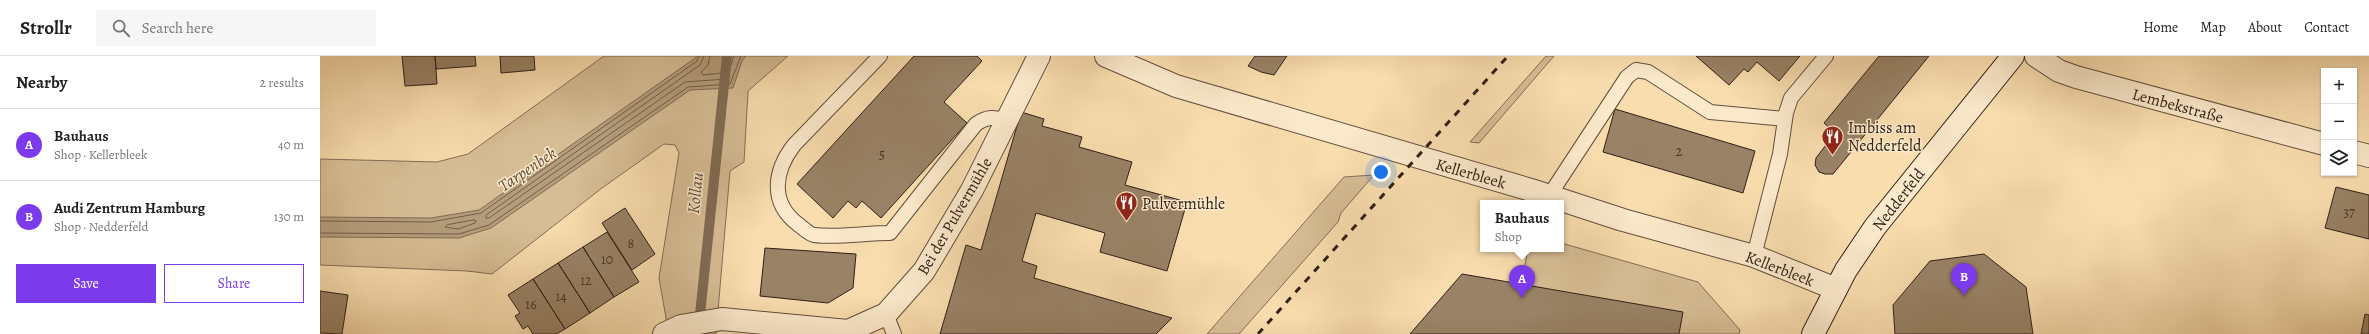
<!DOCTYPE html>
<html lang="en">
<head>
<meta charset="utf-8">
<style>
	body { margin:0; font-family:Alegreya,serif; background:#f6f6f6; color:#222 }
	.controls { position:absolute; right:12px; top:12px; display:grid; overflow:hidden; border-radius:0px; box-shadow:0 1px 3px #0004 }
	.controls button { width:36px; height:36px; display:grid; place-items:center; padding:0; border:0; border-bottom:1px solid #e0e0e0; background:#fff; color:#222; font:20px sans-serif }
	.you { position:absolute; left:1061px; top:116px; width:14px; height:14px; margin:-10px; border:3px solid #fff; border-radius:50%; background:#1a73e8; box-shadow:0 0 0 6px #1a73e833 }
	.badge { display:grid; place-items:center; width:26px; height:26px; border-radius:50%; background:#7c3aed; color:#fff; font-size:13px; font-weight:700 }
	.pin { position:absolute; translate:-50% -33px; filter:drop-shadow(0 1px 2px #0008) }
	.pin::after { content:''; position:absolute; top:21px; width:14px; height:12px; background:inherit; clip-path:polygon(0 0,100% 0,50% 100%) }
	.popup { position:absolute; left:1160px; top:144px; width:84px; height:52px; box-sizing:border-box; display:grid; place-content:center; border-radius:0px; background:#fff; filter:drop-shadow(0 1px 3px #0005); font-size:13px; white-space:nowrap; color:#767676 }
	.popup b { font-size:15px; color:#222 }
	.popup::after { content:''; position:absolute; left:50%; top:100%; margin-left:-8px; border:8px solid transparent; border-top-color:#fff }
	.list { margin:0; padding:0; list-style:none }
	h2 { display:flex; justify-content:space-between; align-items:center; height:52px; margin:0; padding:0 16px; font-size:17px }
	h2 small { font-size:13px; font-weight:400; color:#767676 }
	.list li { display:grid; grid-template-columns:26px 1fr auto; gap:12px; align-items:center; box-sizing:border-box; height:72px; padding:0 16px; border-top:1px solid #e0e0e0 }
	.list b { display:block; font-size:15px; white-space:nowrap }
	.list p { margin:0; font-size:13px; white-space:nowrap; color:#767676 }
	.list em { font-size:13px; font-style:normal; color:#767676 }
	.actions { display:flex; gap:8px; padding:12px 16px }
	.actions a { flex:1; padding:9px 0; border:1px solid #7c3aed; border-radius:0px; text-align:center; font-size:14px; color:#7c3aed }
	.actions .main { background:#7c3aed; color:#fff }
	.icon { flex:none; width:22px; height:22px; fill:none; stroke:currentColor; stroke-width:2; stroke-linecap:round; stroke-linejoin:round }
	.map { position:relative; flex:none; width:2049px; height:278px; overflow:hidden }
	header { display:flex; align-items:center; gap:24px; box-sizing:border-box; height:56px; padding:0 20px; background:#fff; border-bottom:1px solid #e0e0e0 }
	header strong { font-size:19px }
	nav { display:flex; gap:22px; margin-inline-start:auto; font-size:14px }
	.search { width:280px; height:36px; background:#f6f6f6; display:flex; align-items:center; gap:10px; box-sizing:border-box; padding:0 14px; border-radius:0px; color:#767676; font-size:15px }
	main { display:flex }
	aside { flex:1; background:#fff }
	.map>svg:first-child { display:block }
	.green { fill:#d7bd95; stroke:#846e56 }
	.water { fill:#b59d7b; stroke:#806b53 }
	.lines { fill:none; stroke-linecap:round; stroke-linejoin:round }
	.shore { stroke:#725e48; stroke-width:1 }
	.stream { stroke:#806b53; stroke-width:10 }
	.building { fill:#998266; stroke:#302016 }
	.service-casing { stroke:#624f3c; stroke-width:16 }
	.minor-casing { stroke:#624f3c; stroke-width:24 }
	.secondary-casing { stroke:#302016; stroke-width:24 }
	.service { stroke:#fbe9cb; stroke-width:14 }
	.minor { stroke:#fbe9cb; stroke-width:22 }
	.secondary { stroke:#fbe9cb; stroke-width:22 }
	.rail { stroke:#302016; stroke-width:3; stroke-dasharray:7 7; stroke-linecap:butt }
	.labels { text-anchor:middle; stroke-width:3; stroke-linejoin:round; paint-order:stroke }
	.number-label { font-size:14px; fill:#4a382a }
	.street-label { font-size:16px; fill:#302016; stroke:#fbe9cb }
	.poi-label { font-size:16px; fill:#302016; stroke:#fbe9cb; text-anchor:start }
	.water-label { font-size:17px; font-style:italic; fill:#5f4c39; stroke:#fbe9cb }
</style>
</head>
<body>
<header>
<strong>Strollr</strong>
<div class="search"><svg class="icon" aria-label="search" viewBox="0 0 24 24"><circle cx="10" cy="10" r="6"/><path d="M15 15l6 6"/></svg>Search here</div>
<nav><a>Home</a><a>Map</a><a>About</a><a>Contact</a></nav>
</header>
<main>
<aside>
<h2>Nearby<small>2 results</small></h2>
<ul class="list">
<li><span class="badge">A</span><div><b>Bauhaus</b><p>Shop · Kellerbleek</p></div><em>40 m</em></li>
<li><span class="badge">B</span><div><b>Audi Zentrum Hamburg</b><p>Shop · Nedderfeld</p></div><em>130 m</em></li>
</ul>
<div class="actions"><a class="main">Save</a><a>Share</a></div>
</aside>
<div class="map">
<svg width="2049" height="278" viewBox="0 0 2049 278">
	<rect width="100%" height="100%" fill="#f9ddaf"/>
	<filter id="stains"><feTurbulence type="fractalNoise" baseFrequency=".005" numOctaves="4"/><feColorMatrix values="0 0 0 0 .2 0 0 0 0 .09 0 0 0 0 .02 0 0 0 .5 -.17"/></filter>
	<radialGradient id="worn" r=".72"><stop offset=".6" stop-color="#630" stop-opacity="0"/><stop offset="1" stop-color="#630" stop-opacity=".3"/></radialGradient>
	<path class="green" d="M284,0h184l-40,35 -4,71 -14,9 -14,163h-51l1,-16 -7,-40 20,-125 -4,-8 -11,-1 -62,44 -110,86 -25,-3 -147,-6v-106l117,3 31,-8z
		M1226,0h8l-75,87 -9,-1z
		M1054,119l-33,38 -3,9 -99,112h-32l137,-157z
		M1241,187l137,39 42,48 -1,4h-60l-158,-49 7,-36h33z"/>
	<path class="water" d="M378,0h48l-4,5 -9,27 -43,2 -199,138 -32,10 -139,-1v-20l111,1 48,-8z"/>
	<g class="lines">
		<path class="shore" d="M384,0l-4,9 -214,150v3h3l196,-136 41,-3 8,-23
			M390,0l-2,9 -7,7 2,3 19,-2 6,-17
			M154,164l2,1 -1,2 -17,6 -13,-2 2,-2z
			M0,165l111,1 50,-9 216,-152 2,-5
			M0,177l139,1 30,-9 199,-138 42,-3 11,-28"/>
		<path class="stream" d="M379,268l28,-268"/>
	</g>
	<path class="building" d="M82,0h33l2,28 -32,2z
		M115,0h40l1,10 -40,3z
		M180,0h34l1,14 -34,3z
		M594,0h63l5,5 -38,41 23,21 -86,95 -19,-17 -6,7 -8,-7 -15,17 -36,-34z
		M935,0h32l-13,19 -13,-3 -13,-6z
		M1376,0h104l-21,25 -22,-19 -9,10 -4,-3 -15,16z
		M1559,0h50l-96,118h-8l-6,-2 -4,-7 1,-7 19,-25 -11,-10z
		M1295,53l140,42 -12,42 -140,-41z
		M701,56l23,7 -2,7 40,11 -3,10 53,15 -7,23 62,17 -20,69 -67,-19 5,-19 -69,-20 -14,48 15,5 -3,12 138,40 -16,16h-216l26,-89 15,5z
		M2016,131l33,8v44l-44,-11z
		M305,152l30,46 -23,16 -30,-47z
		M287,176l32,50 -25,15 -31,-50z
		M263,191l31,50 -24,16 -32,-50z
		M445,192l91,6 -3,34 -25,15 -68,-7z
		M1664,198l42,33 7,47h-138l-2,-29 37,-44z
		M238,207l32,50 -25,16 -32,-50z
		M1142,218l221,38 -4,22h-269z
		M213,223l32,50 -9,5h-23l-5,-8 -5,3 -8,-13 5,-3 -12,-18z
		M0,235l28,4 -6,39 -22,-1z
		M2045,258l4,1v19h-8z"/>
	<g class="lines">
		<defs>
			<path id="service" d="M560,0l-86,89c-20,26 -25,58 5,80 4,3 10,9 15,10 24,3 51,-2 76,-2l86,-109c12,-8 18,-7 31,-3
				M1229,140l78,-119 9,-7 12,2 62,40 75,7
				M1434,200l26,-102 6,-41 5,-15 35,-42
				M566,258l8,20"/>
			<path id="minor" d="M786,0l70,30 355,104 92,30 131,36 82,33
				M1716,0l23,15 17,6 248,67
				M2034,96l15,4
				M344,278l17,-8 41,-7 126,12 38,-17 38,-43 48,-81 67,-134"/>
			<path id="secondary" d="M1493,278l33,-64 29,-43 138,-171"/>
		</defs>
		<use href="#service" class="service-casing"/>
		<use href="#minor" class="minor-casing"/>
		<use href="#secondary" class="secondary-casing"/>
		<use href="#service" class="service"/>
		<use href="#minor" class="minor"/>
		<use href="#secondary" class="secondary"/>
		<path class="rail" d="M938,278l250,-278"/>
	</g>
	<defs>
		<symbol id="restaurant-pin" viewBox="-11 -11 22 30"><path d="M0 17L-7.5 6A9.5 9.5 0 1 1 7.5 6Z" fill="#8f2418" stroke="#fbe9cb"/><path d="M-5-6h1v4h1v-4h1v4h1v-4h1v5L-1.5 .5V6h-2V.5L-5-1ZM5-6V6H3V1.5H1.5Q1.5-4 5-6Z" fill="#fff"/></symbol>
	</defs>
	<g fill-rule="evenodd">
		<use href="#restaurant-pin" x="1500" y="68" width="25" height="34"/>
		<use href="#restaurant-pin" x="794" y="134" width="25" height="34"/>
	</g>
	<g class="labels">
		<g class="number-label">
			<text x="1359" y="100">2</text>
			<text x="562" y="103">5</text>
			<text x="2029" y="161">37</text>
			<text x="311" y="192">8</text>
			<text x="287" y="208">10</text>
			<text x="266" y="229">12</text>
			<text x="241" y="245">14</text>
			<text x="211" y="253">16</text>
		</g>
		<g class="street-label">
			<text transform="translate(1858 49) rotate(15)" y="6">Lembekstraße</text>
			<text transform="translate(1151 117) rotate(16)" y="6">Kellerbleek</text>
			<text transform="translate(1578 143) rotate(-52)" y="6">Nedderfeld</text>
			<text transform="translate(634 160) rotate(-60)" y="6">Bei der Pulvermühle</text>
			<text transform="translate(1460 212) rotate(21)" y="6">Kellerbleek</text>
		</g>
		<g class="poi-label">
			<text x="1528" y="77">Imbiss am<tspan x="1528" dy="18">Nedderfeld</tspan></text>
			<text x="822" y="153">Pulvermühle</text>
		</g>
		<g class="water-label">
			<text transform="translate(207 113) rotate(-34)" y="6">Tarpenbek</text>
			<text transform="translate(375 137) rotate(-84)" y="6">Kollau</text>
		</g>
	</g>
	<rect width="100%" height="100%" filter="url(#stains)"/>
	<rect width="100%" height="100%" fill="url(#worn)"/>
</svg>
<div class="controls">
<button>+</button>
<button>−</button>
<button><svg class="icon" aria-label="layers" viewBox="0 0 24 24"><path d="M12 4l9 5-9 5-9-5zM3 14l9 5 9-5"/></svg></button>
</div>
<div class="you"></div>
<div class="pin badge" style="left:1202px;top:242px">A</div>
<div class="popup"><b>Bauhaus</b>Shop</div>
<div class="pin badge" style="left:1644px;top:240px">B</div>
</div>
</main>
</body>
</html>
